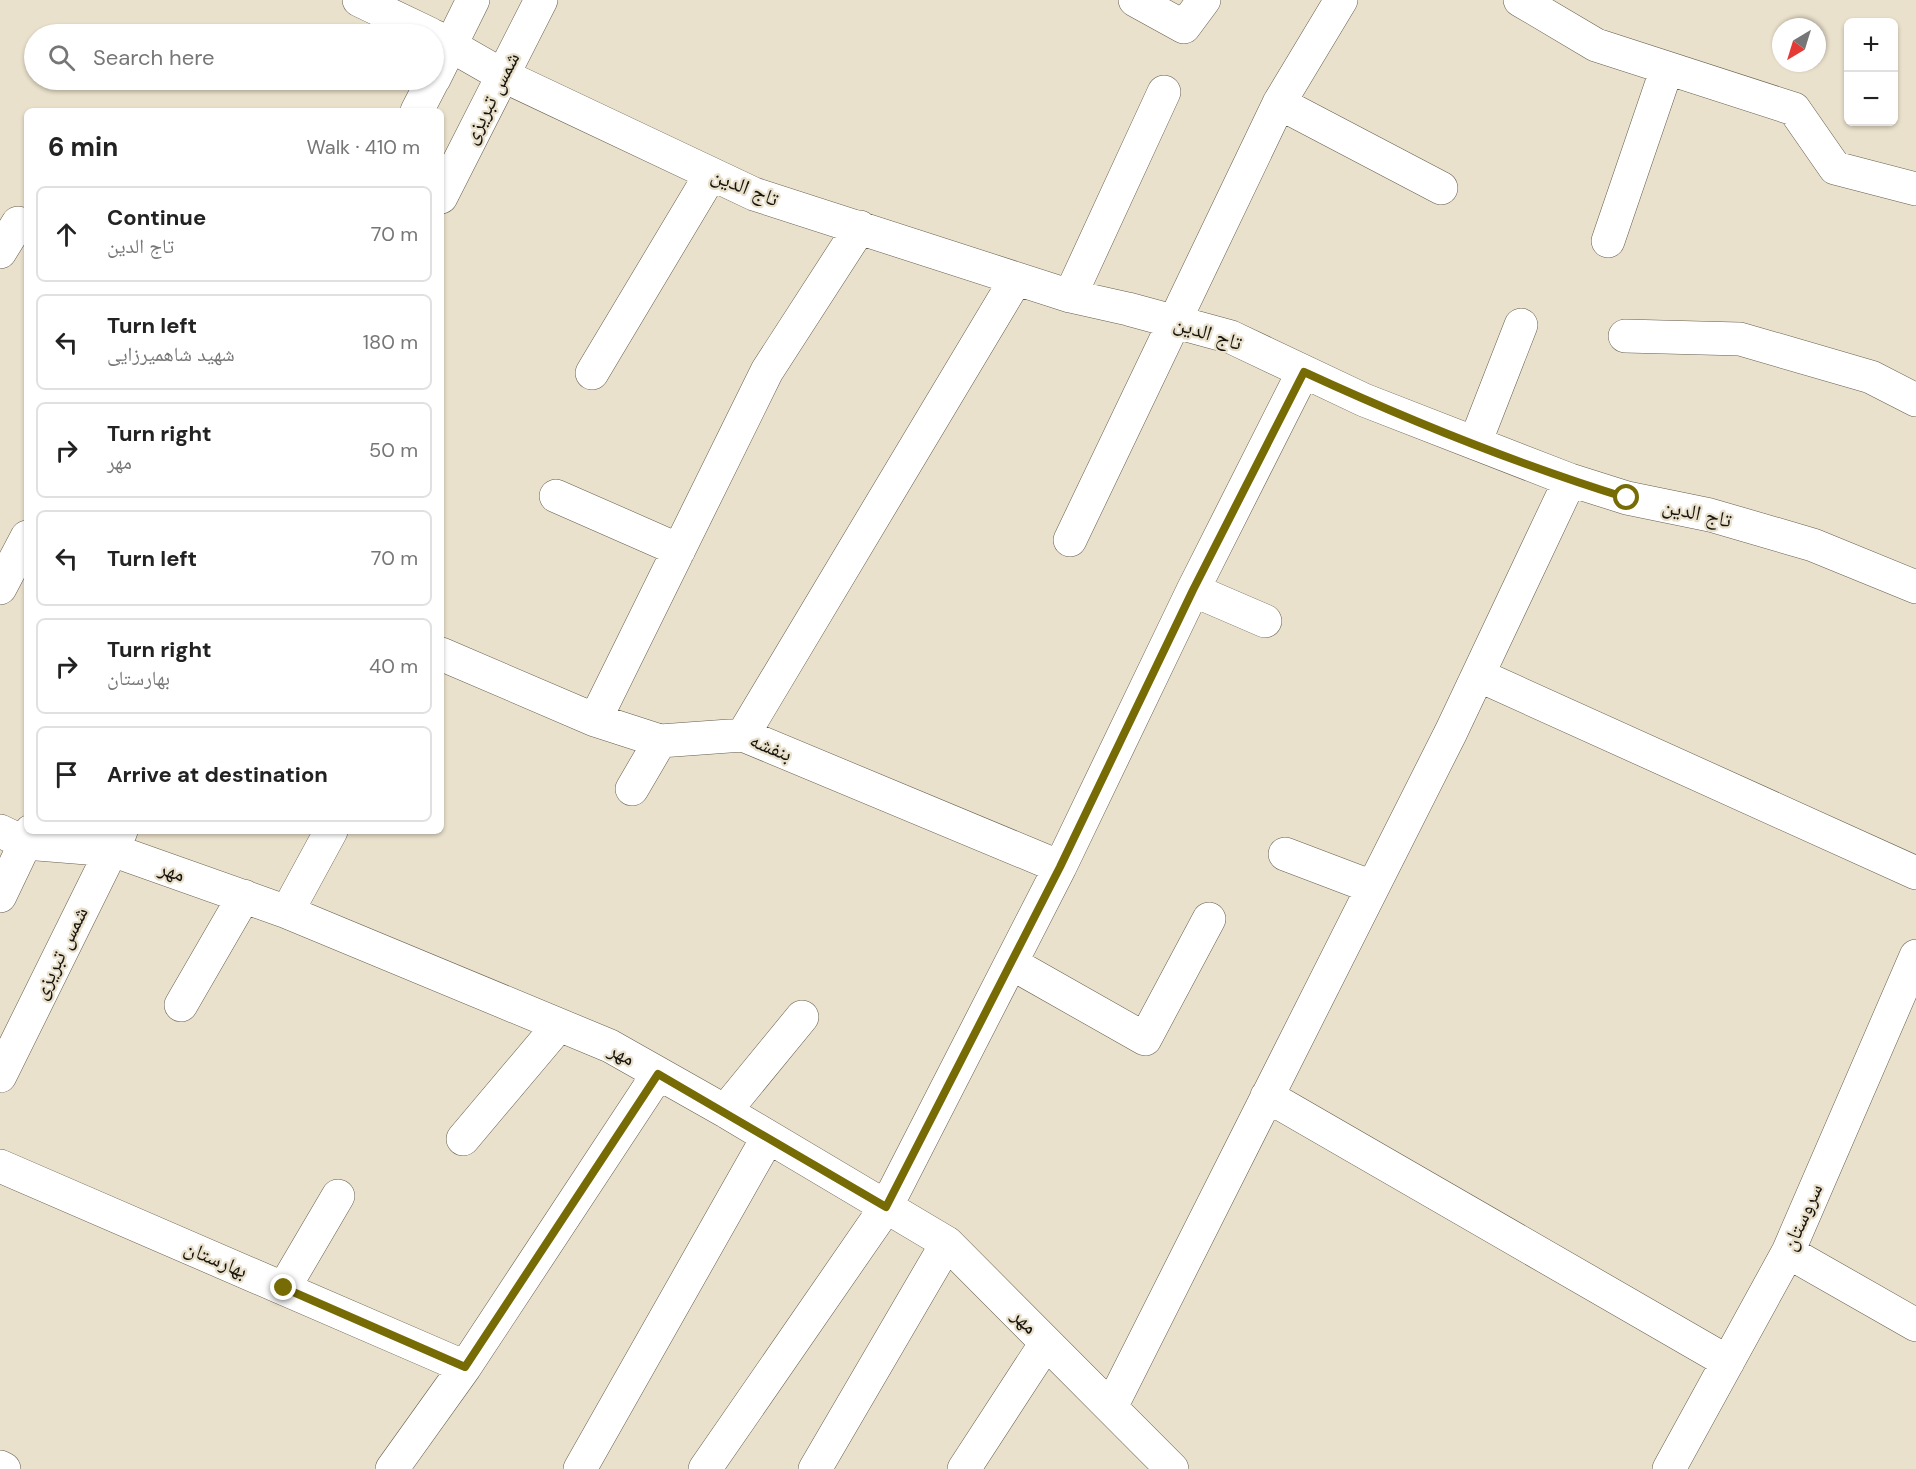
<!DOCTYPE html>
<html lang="en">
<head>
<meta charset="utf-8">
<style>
	body { margin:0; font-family:"DM Sans","Noto Naskh Arabic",sans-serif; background:#f6f6f6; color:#222 }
	.controls { position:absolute; right:18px; top:18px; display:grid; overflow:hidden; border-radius:9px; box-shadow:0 2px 4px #0004 }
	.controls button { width:54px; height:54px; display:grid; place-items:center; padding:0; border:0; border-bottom:2px solid #e0e0e0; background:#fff; color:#222; font:30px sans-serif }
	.compass { position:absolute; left:1772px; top:18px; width:54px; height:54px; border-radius:50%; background:#fff; box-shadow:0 2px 4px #0004; rotate:218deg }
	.stop { position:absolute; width:18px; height:18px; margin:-14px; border:4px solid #766b04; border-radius:50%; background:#fff }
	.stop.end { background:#766b04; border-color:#fff; box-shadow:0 2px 6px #0008 }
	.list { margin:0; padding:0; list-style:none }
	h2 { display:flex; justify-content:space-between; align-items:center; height:78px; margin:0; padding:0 24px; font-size:26px }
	h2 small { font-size:20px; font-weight:400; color:#767676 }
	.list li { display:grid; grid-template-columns:39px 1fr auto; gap:18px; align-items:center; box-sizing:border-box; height:96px; margin:0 12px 12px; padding:0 12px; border:2px solid #e0e0e0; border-radius:9px }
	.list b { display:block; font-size:22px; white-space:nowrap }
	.list p { margin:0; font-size:20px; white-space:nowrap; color:#767676 }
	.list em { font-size:20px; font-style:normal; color:#767676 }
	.icon { flex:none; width:33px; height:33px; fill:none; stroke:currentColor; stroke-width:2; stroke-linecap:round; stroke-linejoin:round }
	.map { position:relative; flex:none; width:1916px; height:1469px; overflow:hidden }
	.search { position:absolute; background:#fff; box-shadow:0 2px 4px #0004; left:24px; top:24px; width:420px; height:66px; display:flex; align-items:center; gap:15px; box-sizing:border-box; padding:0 21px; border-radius:33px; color:#767676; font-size:22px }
	.panel { position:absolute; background:#fff; box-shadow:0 2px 4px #0004; left:24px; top:108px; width:420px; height:726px; border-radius:9px }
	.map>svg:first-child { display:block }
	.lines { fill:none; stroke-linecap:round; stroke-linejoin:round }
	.street-casing { stroke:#655d4c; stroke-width:34 }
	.secondary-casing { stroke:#655d4c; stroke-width:34 }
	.street { stroke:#fff; stroke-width:33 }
	.secondary { stroke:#fff; stroke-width:33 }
	.route { stroke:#766b04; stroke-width:8 }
	.labels { text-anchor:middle; stroke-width:4.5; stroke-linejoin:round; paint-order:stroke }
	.street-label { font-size:21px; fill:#18150e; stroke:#eae1cc }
</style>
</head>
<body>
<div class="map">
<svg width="1916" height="1469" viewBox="0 0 1916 1469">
	<rect width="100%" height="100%" fill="#eae1cc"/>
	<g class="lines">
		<defs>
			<path id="street" d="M1135,0l49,27 20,-27
				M1520,0l76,45 198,64 41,59 81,21
				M502,75l252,119 316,102 58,13 103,28 133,63 206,80 57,18 83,17 103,30 103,42
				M1279,103l162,85
				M1608,241l59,-173
				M0,252l18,-29
				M1070,296l94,-204
				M1625,336l115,3 131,38 45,23
				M592,373l119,-199
				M1475,443l46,-118
				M556,496l123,54
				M1070,540l209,-437 62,-103
				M0,588l27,-51
				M1193,590l72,31
				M441,654l154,66 65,21 83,-6 317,132
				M1478,675l438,198
				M595,720l172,-349 93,-144
				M743,735l273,-456
				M632,789l28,-48
				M112,850l175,62 323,134 115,65 222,132 225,226
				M1285,854l87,33
				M287,912l44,-81
				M1011,963l134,76 64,-120
				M181,1005l63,-109
				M1267,1096l461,266
				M725,1111l77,-94
				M463,1139l96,-114
				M0,1166l465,201
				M1788,1252l128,73
				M284,1288l54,-92
				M1111,1407l340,-675 119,-252
				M0,1467l4,2
				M392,1469l73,-102 193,-293
				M580,1469l188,-332
				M705,1469l181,-262 174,-340 133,-277 110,-218
				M815,1469l132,-226
				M964,1469l82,-126
				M1669,1469l119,-217 128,-296"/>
			<path id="secondary" d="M359,0l71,34
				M434,36l68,39
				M434,79l39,-79
				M417,111l16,-31
				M441,197l100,-197
				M0,831l25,12 87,7
				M0,896l31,-65
				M0,1076l121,-245"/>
		</defs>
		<use href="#street" class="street-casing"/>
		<use href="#secondary" class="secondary-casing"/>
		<use href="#street" class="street"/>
		<use href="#secondary" class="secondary"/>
	</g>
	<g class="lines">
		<path class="route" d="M284,1288l181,79 193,-293 228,133 174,-340 133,-277 111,-218c104,48 213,92 323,126"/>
	</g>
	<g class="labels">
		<g class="street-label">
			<text transform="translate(491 98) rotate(-63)" y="7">شمس تبریزی</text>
			<text transform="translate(745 187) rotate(22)" y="7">تاج الدین</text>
			<text transform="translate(1208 333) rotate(18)" y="7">تاج الدین</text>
			<text transform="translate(1697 513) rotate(13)" y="7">تاج الدین</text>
			<text transform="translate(771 747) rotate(22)" y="7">بنفشه</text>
			<text transform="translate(172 871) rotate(19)" y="7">مهر</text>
			<text transform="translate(60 953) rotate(-64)" y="7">شمس تبریزی</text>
			<text transform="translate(622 1054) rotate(28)" y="7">مهر</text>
			<text transform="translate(1802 1217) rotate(-66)" y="7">سروستان</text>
			<text transform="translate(216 1259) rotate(23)" y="7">بهارستان</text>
			<text transform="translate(1025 1321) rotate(45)" y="7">مهر</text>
		</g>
	</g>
</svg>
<div class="controls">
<button>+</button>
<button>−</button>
</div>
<svg class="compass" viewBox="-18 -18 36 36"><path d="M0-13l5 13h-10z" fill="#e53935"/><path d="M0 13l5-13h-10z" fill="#767676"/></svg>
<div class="stop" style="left:1627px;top:498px"></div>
<div class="stop end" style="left:284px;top:1288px"></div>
<div class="search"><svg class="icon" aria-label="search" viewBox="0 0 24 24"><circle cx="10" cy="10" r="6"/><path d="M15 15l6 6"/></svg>Search here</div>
<section class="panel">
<h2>6 min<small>Walk · 410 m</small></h2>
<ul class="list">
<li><svg class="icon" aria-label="ahead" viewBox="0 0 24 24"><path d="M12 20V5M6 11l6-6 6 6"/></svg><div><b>Continue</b><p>تاج الدین</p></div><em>70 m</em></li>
<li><svg class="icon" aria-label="left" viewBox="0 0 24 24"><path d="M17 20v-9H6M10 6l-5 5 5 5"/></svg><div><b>Turn left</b><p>شهید شاهمیرزایی</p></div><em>180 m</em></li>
<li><svg class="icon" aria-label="right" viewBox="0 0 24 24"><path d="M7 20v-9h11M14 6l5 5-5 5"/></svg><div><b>Turn right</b><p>مهر</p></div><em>50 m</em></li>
<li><svg class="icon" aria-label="left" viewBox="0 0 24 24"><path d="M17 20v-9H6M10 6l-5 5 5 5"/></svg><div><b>Turn left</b></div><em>70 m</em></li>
<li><svg class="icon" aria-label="right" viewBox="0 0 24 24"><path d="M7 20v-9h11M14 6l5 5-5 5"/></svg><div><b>Turn right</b><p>بهارستان</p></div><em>40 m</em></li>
<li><svg class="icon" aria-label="arrive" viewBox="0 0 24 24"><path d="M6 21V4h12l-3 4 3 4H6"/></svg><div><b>Arrive at destination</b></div></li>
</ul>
</section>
</div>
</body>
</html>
